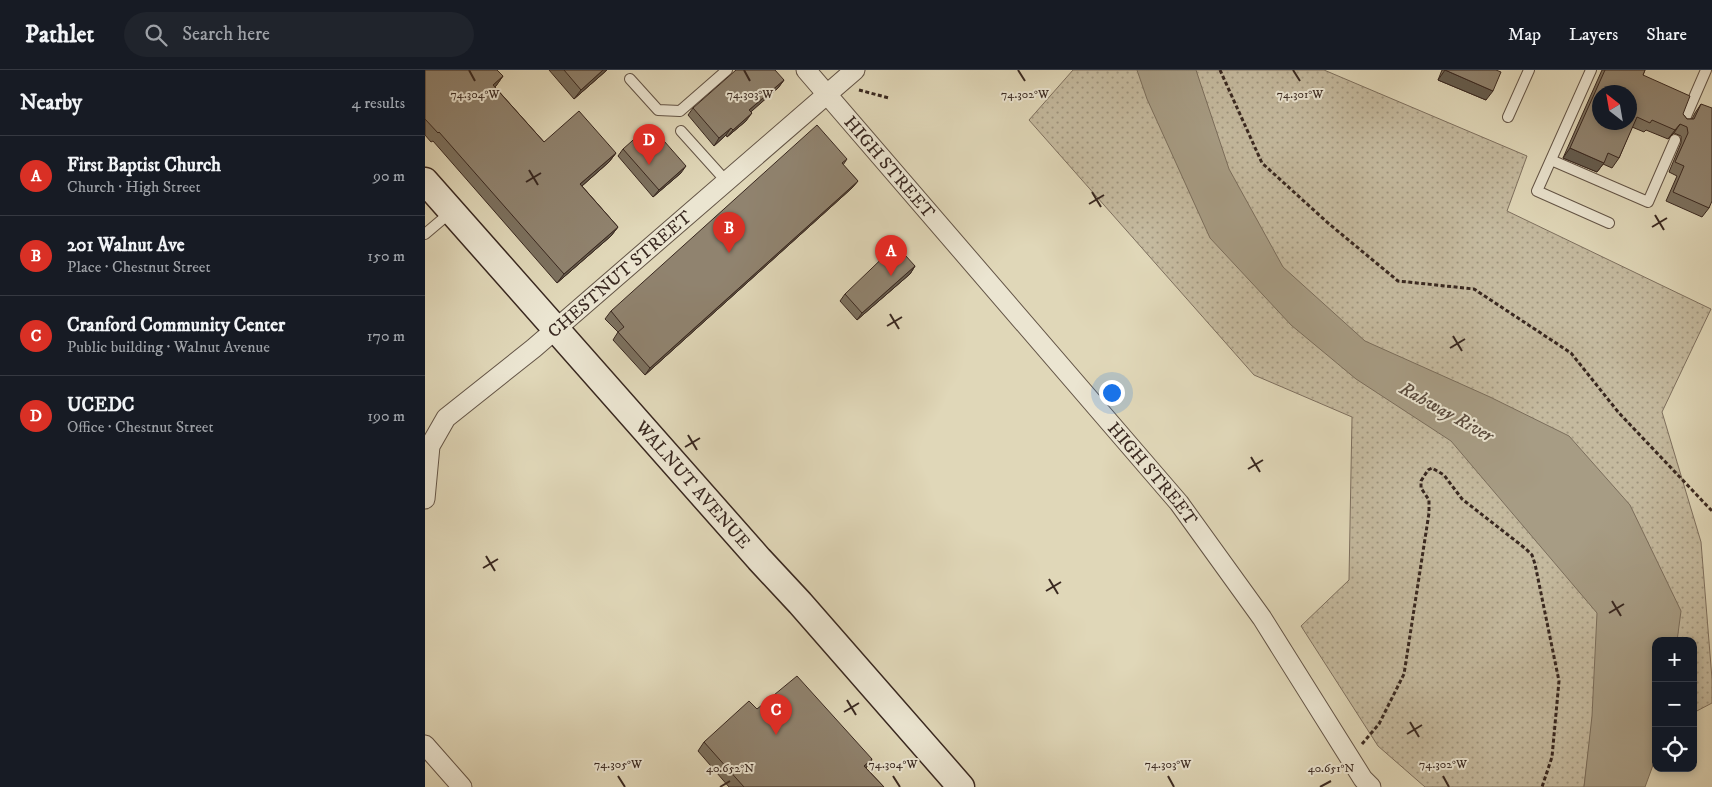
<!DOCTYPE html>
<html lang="en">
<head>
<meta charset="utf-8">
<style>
	body { margin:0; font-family:"IM FELL DW Pica",serif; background:#20242c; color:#f1f3f6 }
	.controls { position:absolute; right:15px; bottom:15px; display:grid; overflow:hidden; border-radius:10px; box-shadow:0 2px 8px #0003 }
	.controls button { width:45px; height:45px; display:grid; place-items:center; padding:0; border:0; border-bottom:1px solid #363941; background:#171b24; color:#f1f3f6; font:25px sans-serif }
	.compass { position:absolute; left:1167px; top:15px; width:45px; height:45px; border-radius:50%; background:#171b24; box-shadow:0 2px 8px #0003; rotate:329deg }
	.you { position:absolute; left:686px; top:322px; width:18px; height:18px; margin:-12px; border:4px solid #fff; border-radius:50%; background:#1a73e8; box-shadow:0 0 0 8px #1a73e833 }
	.badge { display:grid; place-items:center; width:32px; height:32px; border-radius:50%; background:#d93025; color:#fff; font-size:16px; font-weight:700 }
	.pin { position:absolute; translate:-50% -41px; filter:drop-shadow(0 1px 2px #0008) }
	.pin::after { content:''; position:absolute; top:26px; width:18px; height:15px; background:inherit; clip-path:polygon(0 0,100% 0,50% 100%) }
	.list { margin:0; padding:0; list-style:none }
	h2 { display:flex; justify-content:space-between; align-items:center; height:65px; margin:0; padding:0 20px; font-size:21px }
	h2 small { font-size:16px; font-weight:400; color:#9ea1a6 }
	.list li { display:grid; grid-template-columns:32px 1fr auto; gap:15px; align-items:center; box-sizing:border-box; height:80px; padding:0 20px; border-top:1px solid #363941 }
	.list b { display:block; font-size:19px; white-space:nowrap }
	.list p { margin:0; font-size:16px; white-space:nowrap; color:#9ea1a6 }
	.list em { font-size:16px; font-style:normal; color:#9ea1a6 }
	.icon { flex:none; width:28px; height:28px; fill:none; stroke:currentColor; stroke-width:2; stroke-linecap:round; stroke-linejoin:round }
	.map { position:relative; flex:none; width:1287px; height:717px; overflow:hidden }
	header { display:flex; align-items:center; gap:30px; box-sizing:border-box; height:70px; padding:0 25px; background:#171b24; border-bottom:1px solid #363941 }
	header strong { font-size:24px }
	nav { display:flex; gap:28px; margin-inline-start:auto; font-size:18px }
	.search { width:350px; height:45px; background:#20242c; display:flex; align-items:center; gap:12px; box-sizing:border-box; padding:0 18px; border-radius:28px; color:#9ea1a6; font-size:19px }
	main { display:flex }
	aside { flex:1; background:#171b24 }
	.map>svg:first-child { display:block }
	.park { fill:url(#park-dots); stroke:#7e705f }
	.water { fill:#a79c84; stroke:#7b6e5c }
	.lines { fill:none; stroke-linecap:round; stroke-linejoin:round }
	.lane-casing { stroke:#635446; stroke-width:12 }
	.street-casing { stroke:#635446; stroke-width:21 }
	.secondary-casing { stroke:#392820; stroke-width:29 }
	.path { stroke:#392820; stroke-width:3; stroke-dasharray:4 2.5; stroke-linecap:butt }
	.lane { stroke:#ebe5d1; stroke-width:10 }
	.street { stroke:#ebe5d1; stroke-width:19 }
	.secondary { stroke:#ebe5d1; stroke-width:26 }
	.wall { fill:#7c715f; stroke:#392820 }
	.shaded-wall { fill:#655c4e; stroke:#392820 }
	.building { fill:#90836f; stroke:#392820; fill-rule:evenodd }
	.ticks { fill:none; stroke:#392820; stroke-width:2 }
	.labels { text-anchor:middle; stroke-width:4; stroke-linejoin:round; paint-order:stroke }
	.street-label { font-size:18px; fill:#392820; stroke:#ebe5d1 }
	.water-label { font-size:19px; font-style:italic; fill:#5a4b3e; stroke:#ebe5d1 }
	.ticks-label { font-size:12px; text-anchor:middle; fill:#392820; stroke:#ebe5d1; stroke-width:4; stroke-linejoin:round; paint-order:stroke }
</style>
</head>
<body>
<header>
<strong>Pathlet</strong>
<div class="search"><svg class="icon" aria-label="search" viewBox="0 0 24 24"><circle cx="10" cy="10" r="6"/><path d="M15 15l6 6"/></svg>Search here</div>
<nav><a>Map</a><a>Layers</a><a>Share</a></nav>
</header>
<main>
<aside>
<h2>Nearby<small>4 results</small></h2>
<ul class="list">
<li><span class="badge">A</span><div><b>First Baptist Church</b><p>Church · High Street</p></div><em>90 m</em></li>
<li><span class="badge">B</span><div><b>201 Walnut Ave</b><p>Place · Chestnut Street</p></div><em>150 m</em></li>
<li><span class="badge">C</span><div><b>Cranford Community Center</b><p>Public building · Walnut Avenue</p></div><em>170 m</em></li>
<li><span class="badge">D</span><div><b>UCEDC</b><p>Office · Chestnut Street</p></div><em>190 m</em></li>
</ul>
</aside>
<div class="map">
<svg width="1287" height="717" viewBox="0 0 1287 717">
	<defs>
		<pattern id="park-dots" width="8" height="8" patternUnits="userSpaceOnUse" patternTransform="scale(1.25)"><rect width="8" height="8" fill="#c4b99e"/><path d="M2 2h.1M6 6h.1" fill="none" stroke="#a09680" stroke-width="1.8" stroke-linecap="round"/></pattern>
	</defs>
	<rect width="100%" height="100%" fill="#e0d7b8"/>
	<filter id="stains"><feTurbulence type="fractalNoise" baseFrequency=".004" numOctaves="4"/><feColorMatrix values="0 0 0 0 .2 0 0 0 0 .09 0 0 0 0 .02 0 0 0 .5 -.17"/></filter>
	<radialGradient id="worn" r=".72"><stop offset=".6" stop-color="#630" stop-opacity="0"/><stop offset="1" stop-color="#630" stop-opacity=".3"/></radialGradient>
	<path class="park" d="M648,0h251l203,86 -20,55 204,98 -49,103 39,130 11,137v24l-19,10v-72h-37l-63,75 -9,71h-159l-47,-41 -77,-120 48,-46 3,-163 -98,-42 -225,-255z"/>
	<path class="water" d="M712,0h59l33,99 54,98 82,74 125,56 79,39 61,69 51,106 -4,30h-21v116l-11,30h-61l8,-71 5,-103 -146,-172 -95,-62 -65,-54 -81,-87 -63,-139z"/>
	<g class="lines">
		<defs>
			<path id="lane" d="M1166,0l-54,121 72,32
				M205,9l28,31 22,1 47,-41
				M1083,47l21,-47
				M1258,53l23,-53
				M256,61l45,50
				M1126,90l97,42 27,-62
				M0,164l26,-22"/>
			<g id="street">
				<path id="s1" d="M381,0l373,433 83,115 101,161 8,8"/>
				<path id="s2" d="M0,429l5,-53 16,-28 88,-70 321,-278"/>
				<path d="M0,675l37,42"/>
			</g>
			<g id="secondary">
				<path id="s3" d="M0,111l334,378 41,44 161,184"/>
			</g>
		</defs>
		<use href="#lane" class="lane-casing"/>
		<use href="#street" class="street-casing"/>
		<use href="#secondary" class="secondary-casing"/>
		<path class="path" d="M795,0l42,93 66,60 70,58 76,8 97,64 48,60 93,98
			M434,20l30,8
			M937,674l17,-20 25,-50 25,-161v-13l-8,-12v-7l7,-11 4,-2 12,7 18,24 64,50 6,6 3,9 24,117 -7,76 -10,30"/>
		<use href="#lane" class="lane"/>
		<use href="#street" class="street"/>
		<use href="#secondary" class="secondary"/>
	</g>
	<path class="wall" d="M0,0l78,6 -8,11 49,55 72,11 -7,9 -27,24 36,41 -7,9 -54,47 -124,-142 -2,1 -6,-7z
		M124,0h58l-33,29z
		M1017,0h54l-10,30 -48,-20z
		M1177,0h43l-2,5 40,39 4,5h5l3,-6 6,-9 8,104 -7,9 -36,-16 11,-25 -8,-4 12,-29v-7l-7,-3 -6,6 -22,-9 -2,2 -12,-5 -13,31 -7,10 -9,-4 -6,8 -34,-14z
		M359,10l-6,8 -28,24 -4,9 -19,16 -1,-2 -12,11 -26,-31 5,-7z
		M198,79l58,24 -28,24 -35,-41z
		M422,89l-4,6 15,16 -6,7 -207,187 -32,-35 5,-8 -13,-13 6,-8z
		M490,196l-5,8 -53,46 -17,-19 5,-7z
		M332,639l115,50 -6,9 18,19h-155l-31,-36 6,-9z"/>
	<path class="shaded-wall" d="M178,0h4l-33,29 7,-9z
		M1020,0l48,21 -7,9 -48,-20z
		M78,6l-7,10 -10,8 7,-9z
		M359,10l-6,8 -34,30 5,-8z
		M327,43l-6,8 -19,16 6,-7z
		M1255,54l-6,9 -6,6 7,-9z
		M306,58l-5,7 -12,11 5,-8z
		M1145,78l34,15 -7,9 -34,-14z
		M191,83l-7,9 -35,31 6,-9z
		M261,96l-5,7 -28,24 6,-7z
		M433,111l-6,7 -207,187 5,-7z
		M193,157l-7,9 -54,47 7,-9z
		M490,196l-5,8 -53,46 5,-7z
		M447,689l-6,9 -2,-2z"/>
	<path class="building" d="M0,0h72l6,6 -10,9 51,57 35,-31 37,42 -36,31 38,43 -54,47 -125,-142 -1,1 -13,-14z
		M139,0h39l-22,20z
		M311,0h39l9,10 -35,30 3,3 -19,17 -2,-2 -12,10 -26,-30z
		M1020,0h51l5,2 -8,19z
		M1180,0h40l-2,5 47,21 -7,18 4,5h7l7,-15 11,4v93l-3,7 -36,-16 11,-26 -9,-4 13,-29 -1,-6 -7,-3 -5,6 -23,-10 -2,3 -13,-6 -18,41 -11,-5 -4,10 -34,-15zM1174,22h30v30h-30z
		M225,55l36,41 -27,24 -36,-41z
		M392,55l30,34 -5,4 16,18 -208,187 -32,-36 6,-5 -13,-16z
		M471,175l19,21 -53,47 -17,-19z
		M372,606l75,83 -8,7 20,21h-140l-40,-45 45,-41 8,8z"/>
	<path class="ticks" d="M44,0l6,11M319,0l6,11M593,0l7,11M868,0l7,11M104,100l9,15M101,112l15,-9M667,122l9,15M664,134l15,-9M1230,145l9,15M1227,157l15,-9M465,244l9,15M462,256l15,-9M1028,266l9,15M1025,278l15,-9M263,365l9,15M260,377l15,-9M826,387l9,15M823,399l15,-9M61,486l9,15M58,498l15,-9M624,509l9,15M621,521l15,-9M1187,531l9,15M1184,543l15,-9M422,630l9,15M419,642l15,-9M985,652l9,15M982,664l15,-9M193,706l7,11M468,706l7,11M743,706l6,11M1018,706l6,11M295,717l10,-6M895,717l11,-6"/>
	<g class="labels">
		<g class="street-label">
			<text dy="6" stroke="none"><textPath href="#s1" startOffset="128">HIGH STREET</textPath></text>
			<text dy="6" stroke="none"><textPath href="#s2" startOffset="311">CHESTNUT STREET</textPath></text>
			<text dy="6" stroke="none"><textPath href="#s1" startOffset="532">HIGH STREET</textPath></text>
			<text dy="6" stroke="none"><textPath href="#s3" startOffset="405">WALNUT AVENUE</textPath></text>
		</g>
		<g class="water-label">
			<text transform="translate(1022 341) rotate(29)" y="7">Rahway River</text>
		</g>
	</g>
	<g class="ticks-label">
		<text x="50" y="28">74.304°W</text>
		<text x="325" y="28">74.303°W</text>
		<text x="875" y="28">74.301°W</text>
		<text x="600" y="28">74.302°W</text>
		<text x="193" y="698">74.305°W</text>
		<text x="468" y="698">74.304°W</text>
		<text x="743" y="698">74.303°W</text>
		<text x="1018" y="698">74.302°W</text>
		<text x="305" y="702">40.652°N</text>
		<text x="906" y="702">40.651°N</text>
	</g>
	<rect width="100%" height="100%" filter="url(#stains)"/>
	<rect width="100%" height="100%" fill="url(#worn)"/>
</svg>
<div class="controls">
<button>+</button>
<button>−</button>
<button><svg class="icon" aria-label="locate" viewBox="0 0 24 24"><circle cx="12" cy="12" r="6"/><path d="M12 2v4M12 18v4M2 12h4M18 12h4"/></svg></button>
</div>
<svg class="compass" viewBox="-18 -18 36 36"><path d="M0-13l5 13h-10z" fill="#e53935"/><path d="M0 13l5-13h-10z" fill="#9ea1a6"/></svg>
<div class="you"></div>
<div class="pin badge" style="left:466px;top:206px">A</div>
<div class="pin badge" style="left:304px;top:183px">B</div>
<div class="pin badge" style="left:351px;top:665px">C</div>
<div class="pin badge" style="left:224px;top:95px">D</div>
</div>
</main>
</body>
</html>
